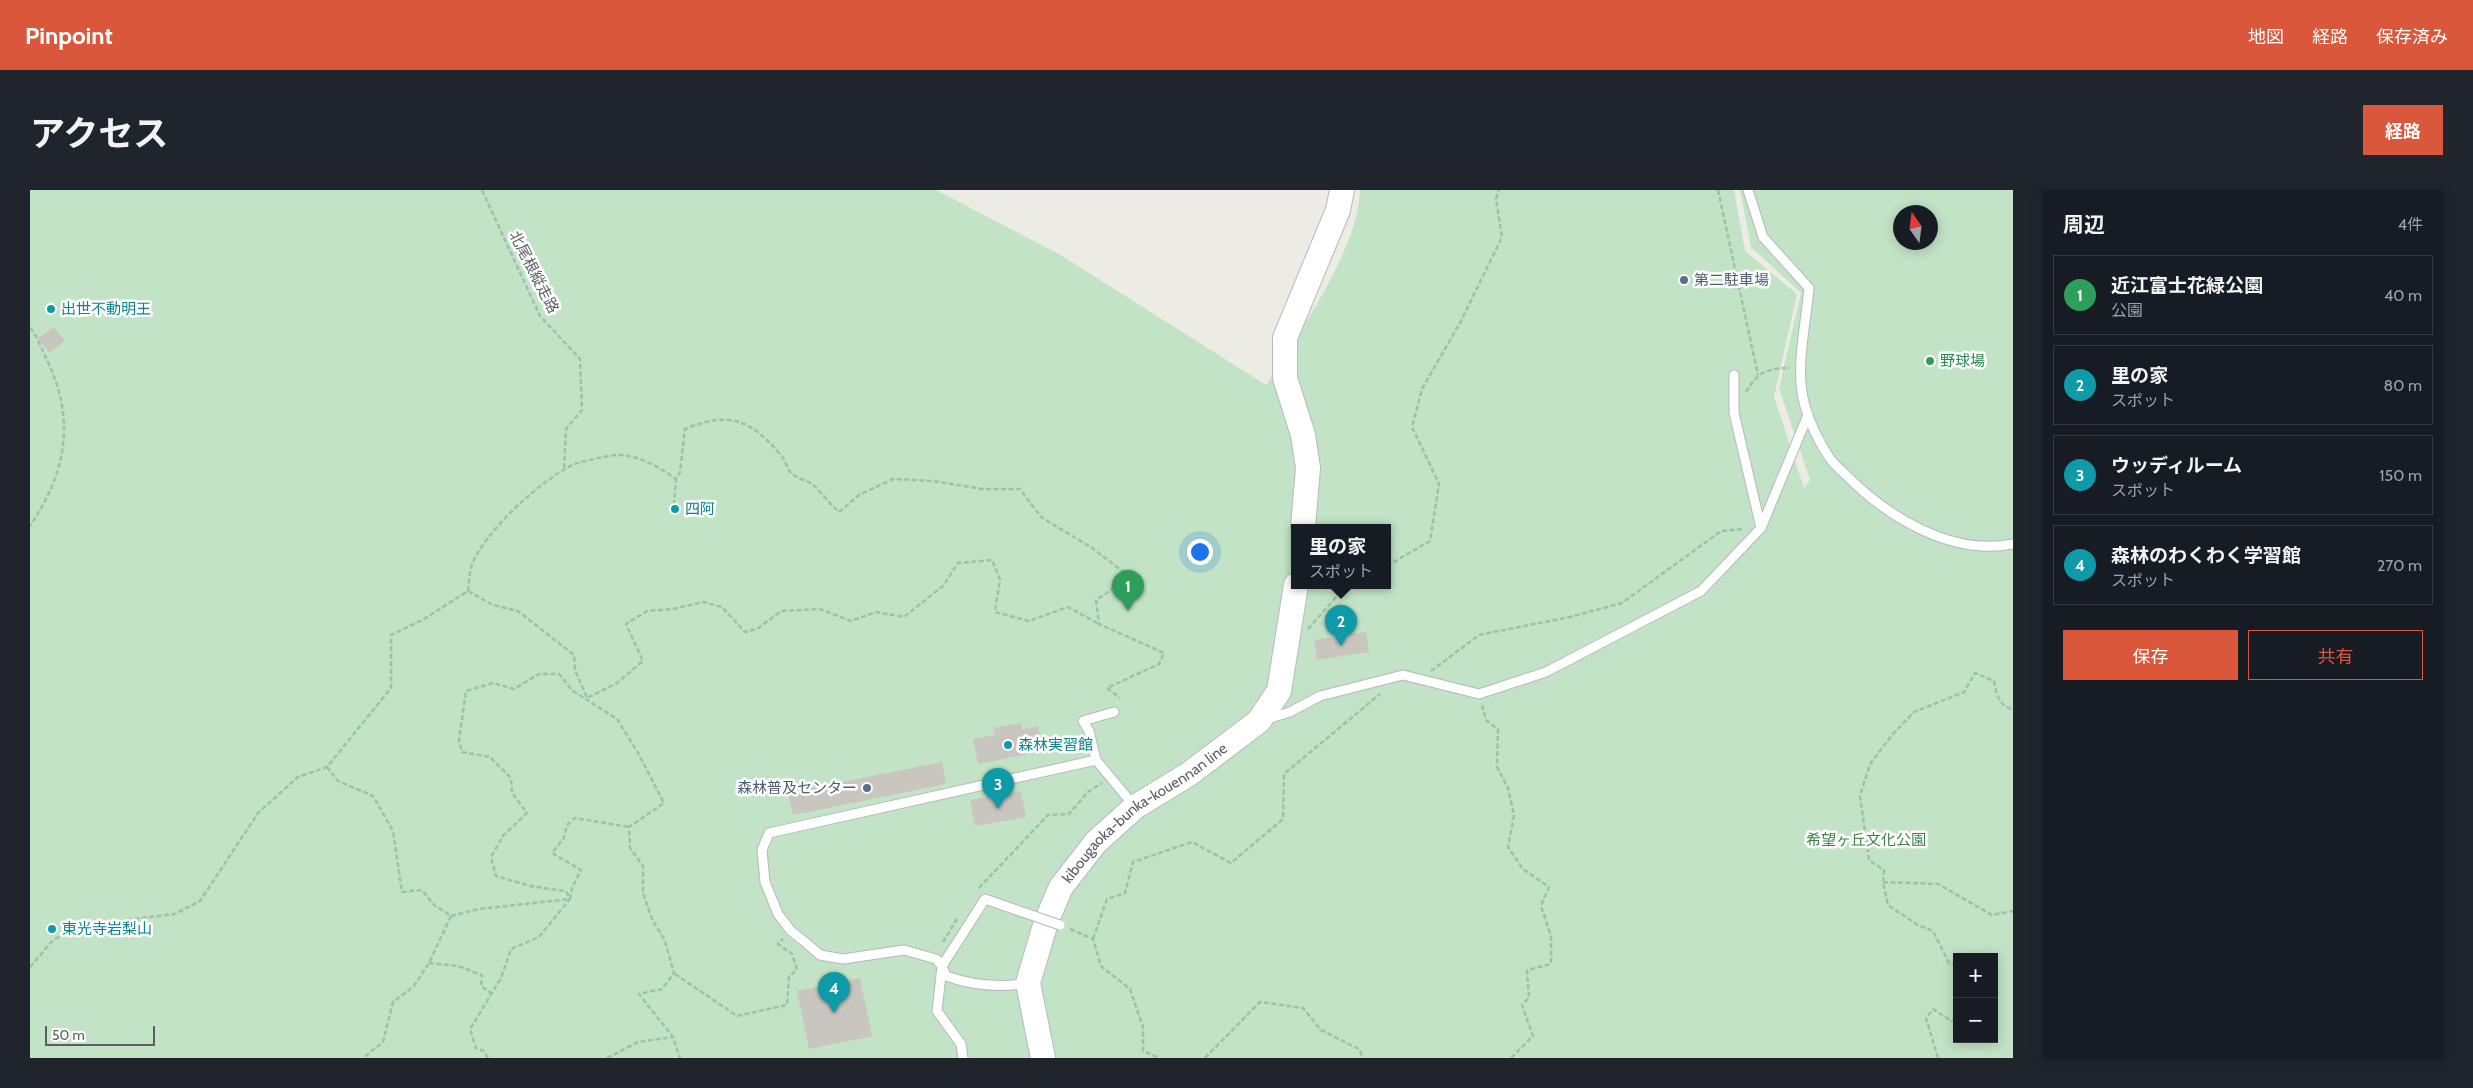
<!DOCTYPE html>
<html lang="ja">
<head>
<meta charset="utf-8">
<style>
	body { margin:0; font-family:Cabin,"Noto Sans JP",sans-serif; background:#20242c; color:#f1f3f6 }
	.controls { position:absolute; right:15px; bottom:15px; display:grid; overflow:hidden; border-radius:0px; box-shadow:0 2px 12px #0003 }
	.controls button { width:45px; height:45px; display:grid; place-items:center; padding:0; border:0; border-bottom:1px solid #363941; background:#171b24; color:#f1f3f6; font:25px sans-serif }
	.compass { position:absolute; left:1863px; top:15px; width:45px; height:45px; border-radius:50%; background:#171b24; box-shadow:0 2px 12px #0003; rotate:346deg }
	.scale { position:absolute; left:15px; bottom:12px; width:110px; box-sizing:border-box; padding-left:5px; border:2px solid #5c5e63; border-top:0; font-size:14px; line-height:18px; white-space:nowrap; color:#5c5e63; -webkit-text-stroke:4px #fff; paint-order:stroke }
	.you { position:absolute; left:1169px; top:361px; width:18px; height:18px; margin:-12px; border:4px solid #fff; border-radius:50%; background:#1a73e8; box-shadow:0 0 0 8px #1a73e833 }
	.badge { display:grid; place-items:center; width:32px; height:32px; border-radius:50%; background:#db573b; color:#fff; font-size:16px; font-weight:700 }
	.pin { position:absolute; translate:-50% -41px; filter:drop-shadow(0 1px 2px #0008) }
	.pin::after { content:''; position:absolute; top:26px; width:18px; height:15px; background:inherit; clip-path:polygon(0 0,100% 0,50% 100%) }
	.popup { position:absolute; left:1261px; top:334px; width:100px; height:65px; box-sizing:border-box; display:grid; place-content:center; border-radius:0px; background:#171b24; filter:drop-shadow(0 1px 4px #0005); font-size:16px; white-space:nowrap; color:#9ea1a6 }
	.popup b { font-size:19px; color:#f1f3f6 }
	.popup::after { content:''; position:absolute; left:50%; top:100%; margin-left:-10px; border:10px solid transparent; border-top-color:#171b24 }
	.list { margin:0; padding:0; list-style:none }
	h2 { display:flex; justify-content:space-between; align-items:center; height:65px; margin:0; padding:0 20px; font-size:21px }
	h2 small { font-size:16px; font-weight:400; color:#9ea1a6 }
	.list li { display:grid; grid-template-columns:32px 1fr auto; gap:15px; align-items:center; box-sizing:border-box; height:80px; margin:0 10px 10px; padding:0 10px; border:1px solid #363941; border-radius:0px }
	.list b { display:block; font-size:19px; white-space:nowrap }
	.list p { margin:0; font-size:16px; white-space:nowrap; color:#9ea1a6 }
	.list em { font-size:16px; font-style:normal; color:#9ea1a6 }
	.actions { display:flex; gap:10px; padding:15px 20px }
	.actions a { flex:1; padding:11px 0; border:1px solid #db573b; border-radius:0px; text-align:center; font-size:18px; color:#db573b }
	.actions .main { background:#db573b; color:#fff }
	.map { position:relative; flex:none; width:1983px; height:868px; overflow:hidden; border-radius:0px }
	header { display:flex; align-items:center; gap:30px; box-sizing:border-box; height:70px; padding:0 25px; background:#db573b; color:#fff }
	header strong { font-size:24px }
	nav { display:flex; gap:28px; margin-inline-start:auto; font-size:18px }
	.intro { display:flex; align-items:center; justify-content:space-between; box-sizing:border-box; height:120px; padding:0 30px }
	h1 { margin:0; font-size:35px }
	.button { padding:12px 22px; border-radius:0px; background:#db573b; color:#fff; font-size:18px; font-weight:700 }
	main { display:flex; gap:30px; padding:0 30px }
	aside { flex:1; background:#171b24; border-radius:0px; box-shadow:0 2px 12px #0003 }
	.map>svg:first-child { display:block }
	.green { fill:#c2e3c5; fill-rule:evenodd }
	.building { fill:#c9c6c0 }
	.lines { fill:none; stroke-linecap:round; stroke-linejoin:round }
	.lane-casing { stroke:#b6b8bd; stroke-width:11 }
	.secondary-casing { stroke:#b7b9bf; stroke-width:26 }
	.path { stroke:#9cc3aa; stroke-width:2.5; stroke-dasharray:5 2.5; stroke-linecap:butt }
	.lane { stroke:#fff; stroke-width:9 }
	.secondary { stroke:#fff; stroke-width:24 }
	.lane-bridge-casing { stroke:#b6b8bd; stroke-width:11; stroke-linecap:butt }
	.lane-bridge { stroke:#fff; stroke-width:9 }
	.service-dot { fill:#5c6f8a; stroke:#fff; stroke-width:2 }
	.culture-dot { fill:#0f9aa8; stroke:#fff; stroke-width:2 }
	.leisure-dot { fill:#2e9e5b; stroke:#fff; stroke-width:2 }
	.labels { text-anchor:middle; stroke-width:5; stroke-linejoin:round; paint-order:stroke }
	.street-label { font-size:15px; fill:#5c5e63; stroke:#fff }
	.service-label { font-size:15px; fill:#4e5e75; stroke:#fff; text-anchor:start }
	.culture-label { font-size:15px; fill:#0d838f; stroke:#fff; text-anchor:start }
	.leisure-label { font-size:15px; fill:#27864d; stroke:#fff; text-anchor:start }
	.park-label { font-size:15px; fill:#3c8246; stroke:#fff }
</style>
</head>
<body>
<header>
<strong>Pinpoint</strong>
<nav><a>地図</a><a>経路</a><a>保存済み</a></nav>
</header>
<div class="intro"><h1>アクセス</h1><a class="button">経路</a></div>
<main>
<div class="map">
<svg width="1983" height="868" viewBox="0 0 1983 868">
	<rect width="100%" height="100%" fill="#edece4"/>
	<path class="green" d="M0,0h906l123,64 207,131c32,-52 92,-134 94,-195h374l11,61 52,43 -23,103 30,91 6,-8 -31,-92 22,-95 -50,-46 -11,-57h273v868h-1983zM1870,22h30v30h-30zM1265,337h92v58h-92zM1927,767h37v82h-37z"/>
	<path class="building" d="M24,137l11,14 -16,12 -11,-15z
		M1336,442l3,20 -52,8 -3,-20z
		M991,533l1,6 16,-3 5,25 -65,13 -5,-25 22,-4 -2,-7z
		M912,572l4,22 -153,31 -5,-22z
		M991,601l5,26 -51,9 -5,-26z
		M830,788l12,58 -63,13 -12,-58z"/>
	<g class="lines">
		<defs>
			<path id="lane" d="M1718,0l15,47 46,51c-3,35 -13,76 -6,110 4,19 15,43 26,59 4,7 12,13 18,19 42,42 105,80 166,68
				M1704,185v38l27,115
				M1237,529l23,-7 30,-16 83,-21 76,19 67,-22 155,-81 60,-63 47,-113
				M1066,570l-7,-29 -6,-10 31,-9
				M998,793c-29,5 -54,3 -82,-7l-4,-10 -6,-7 -32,-9 -61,9 -23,-4 -15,-13 -14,-11 -13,-17 -13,-32 -3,-32 7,-17 327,-73 39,47
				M933,868l-2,-14 -24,-33 5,-45 43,-67 17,6"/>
			<g id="secondary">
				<path d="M1273,337l5,-59 -5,-33 -18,-57v-40l53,-128 4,-20"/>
				<path id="s1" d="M1013,868l-15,-75 18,-61 15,-35 35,-45 39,-35 54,-33 70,-53 20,-30 17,-106"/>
			</g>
		</defs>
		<use href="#lane" class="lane-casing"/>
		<use href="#secondary" class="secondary-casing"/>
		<path class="path" d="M452,0l58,126 40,43 2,51 -16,19 -2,41
			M1688,0l40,185
			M0,138c7,7 11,20 16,30 30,61 21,113 -16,168
			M1716,202c12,-20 21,-24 44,-24
			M644,315l2,-26
			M1357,376l43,-25 9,-57 -27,-57 10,-38 39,-68 41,-84 -6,-38 3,-9
			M438,401c1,-7 1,-16 3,-23 8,-32 74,-92 104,-104 4,-2 37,-9 41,-9 21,-1 43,12 60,24l4,-7 5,-43c44,-18 65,-10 95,25 5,5 7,15 12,20 6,5 15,6 21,11 8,6 16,19 26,27l20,-17 34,-16 40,2 49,8h38l21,28 51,31 33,25 -15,18 -14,9 3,24 65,29 -5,11 -52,24 13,10
			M438,401l25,14 25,6 56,44 1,15 12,28 30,-15 26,-22 -17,-37 21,-13 26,-2 30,-7 19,5 23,25 12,-3 24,-18 39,-2 31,12 25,-9 28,5 39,-31 15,-23 34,-3 8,19 -5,33 34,9 39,-14 31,17
			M1278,439l29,-33 19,-11
			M1401,481l48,-36 91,-18 52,-14 99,-72 23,-2
			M1452,515l4,15 12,9 -1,38 11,21 6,27 -6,32 15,22 26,18 -8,19 10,30v28l-24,6 2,28 -7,7 11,31 -22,22
			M297,577l11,14 35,15 20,35 9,61 20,-2 12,15 17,11 -22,47 -15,23 -21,16 -10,40 -20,16
			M1853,692l55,2 54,31 21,-4
			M949,698l69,-73 21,-1 19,-22 14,-9
			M421,726l28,-7 91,-10 2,-11 9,-18 -29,-17 12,-15 3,-13 8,-7 54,9
			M1040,739l23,10 8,27 29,23 13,38v24l16,7
			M1063,749l14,-40 18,-6 8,-31 59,-20 39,21 52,-44 1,-45 96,-80
			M913,752l14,-23
			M399,773l29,3 24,9 -1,11 10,7
			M1927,775l-8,-2 -16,-32 -15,-6 -30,-20 -5,-23 1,-12 -15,-10 -9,-64 10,-32 23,-30 21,-22 50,-20 11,-19 19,8c3,15 4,23 19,29
			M0,777l24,-28 47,-16 74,-9 25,-13 58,-88 40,-36 29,-10 64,-79v-53l33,-16 44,-28
			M645,784l62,42 50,-11 2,-28 8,-8 -5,-15 -14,-10 5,-5
			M458,868l-4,-7 -8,-3 -6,-19 31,-51 10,-29 28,-12 31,-38 -4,-8 -36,-5 -34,-10 -5,-19 12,-21 24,-23 -15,-20 -1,-15 -21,-21 -28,-5 -3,-11 7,-50 27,-8 21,6 25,-15h20l14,17 44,28 21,34 26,50 -35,24 1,21 13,18v27l9,26 13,22 9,32 -12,16 -23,5 34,43 7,21
			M577,868l31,-16 35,-5
			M1175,868l55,-56 43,6 18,22 38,19 4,9
			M1908,868l-12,-40 7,-9 18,12 6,-1"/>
		<use href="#lane" class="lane"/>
		<use href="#secondary" class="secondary"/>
		<defs>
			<path id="lane-bridge" d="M972,715l58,20"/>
		</defs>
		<use href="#lane-bridge" class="lane-bridge-casing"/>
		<use href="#lane-bridge" class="lane-bridge"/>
	</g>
	<g class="service-dot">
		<circle cx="1654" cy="90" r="5"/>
		<circle cx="837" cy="598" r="5"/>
	</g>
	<g class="culture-dot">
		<circle cx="21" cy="119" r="5"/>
		<circle cx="645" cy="319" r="5"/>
		<circle cx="978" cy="555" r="5"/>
		<circle cx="22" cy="739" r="5"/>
	</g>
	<circle class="leisure-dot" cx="1900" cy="171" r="5"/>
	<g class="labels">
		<g class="street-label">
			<text transform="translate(504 82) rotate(63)" y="5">北尾根縦走路</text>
			<text dy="5" stroke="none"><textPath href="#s1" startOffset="291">kibougaoka-bunka-kouennan line</textPath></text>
		</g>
		<g class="service-label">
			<text x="1664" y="95">第二駐車場</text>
			<text x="827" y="603" text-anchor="end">森林普及センター</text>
		</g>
		<g class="culture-label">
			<text x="31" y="124">出世不動明王</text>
			<text x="655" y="324">四阿</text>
			<text x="988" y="560">森林実習館</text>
			<text x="32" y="744">東光寺岩梨山</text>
		</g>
		<g class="leisure-label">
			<text x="1910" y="176">野球場</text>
		</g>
		<g class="park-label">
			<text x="1836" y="655">希望ヶ丘文化公園</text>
		</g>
	</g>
</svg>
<div class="controls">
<button>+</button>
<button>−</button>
</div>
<svg class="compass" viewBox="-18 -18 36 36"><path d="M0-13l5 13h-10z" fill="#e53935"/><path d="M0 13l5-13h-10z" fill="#9ea1a6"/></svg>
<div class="scale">50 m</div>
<div class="you"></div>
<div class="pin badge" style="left:1098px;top:421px;background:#2e9e5b">1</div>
<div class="pin badge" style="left:1311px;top:456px;background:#0f9aa8">2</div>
<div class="popup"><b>里の家</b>スポット</div>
<div class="pin badge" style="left:968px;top:619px;background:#0f9aa8">3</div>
<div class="pin badge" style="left:804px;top:823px;background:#0f9aa8">4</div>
</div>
<aside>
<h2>周辺<small>4件</small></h2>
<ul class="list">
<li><span class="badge" style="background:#2e9e5b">1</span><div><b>近江富士花緑公園</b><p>公園</p></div><em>40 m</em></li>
<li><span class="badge" style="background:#0f9aa8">2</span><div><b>里の家</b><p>スポット</p></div><em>80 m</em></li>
<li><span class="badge" style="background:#0f9aa8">3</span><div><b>ウッディルーム</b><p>スポット</p></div><em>150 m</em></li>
<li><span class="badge" style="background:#0f9aa8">4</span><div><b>森林のわくわく学習館</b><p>スポット</p></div><em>270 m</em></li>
</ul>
<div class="actions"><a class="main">保存</a><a>共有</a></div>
</aside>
</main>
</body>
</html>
